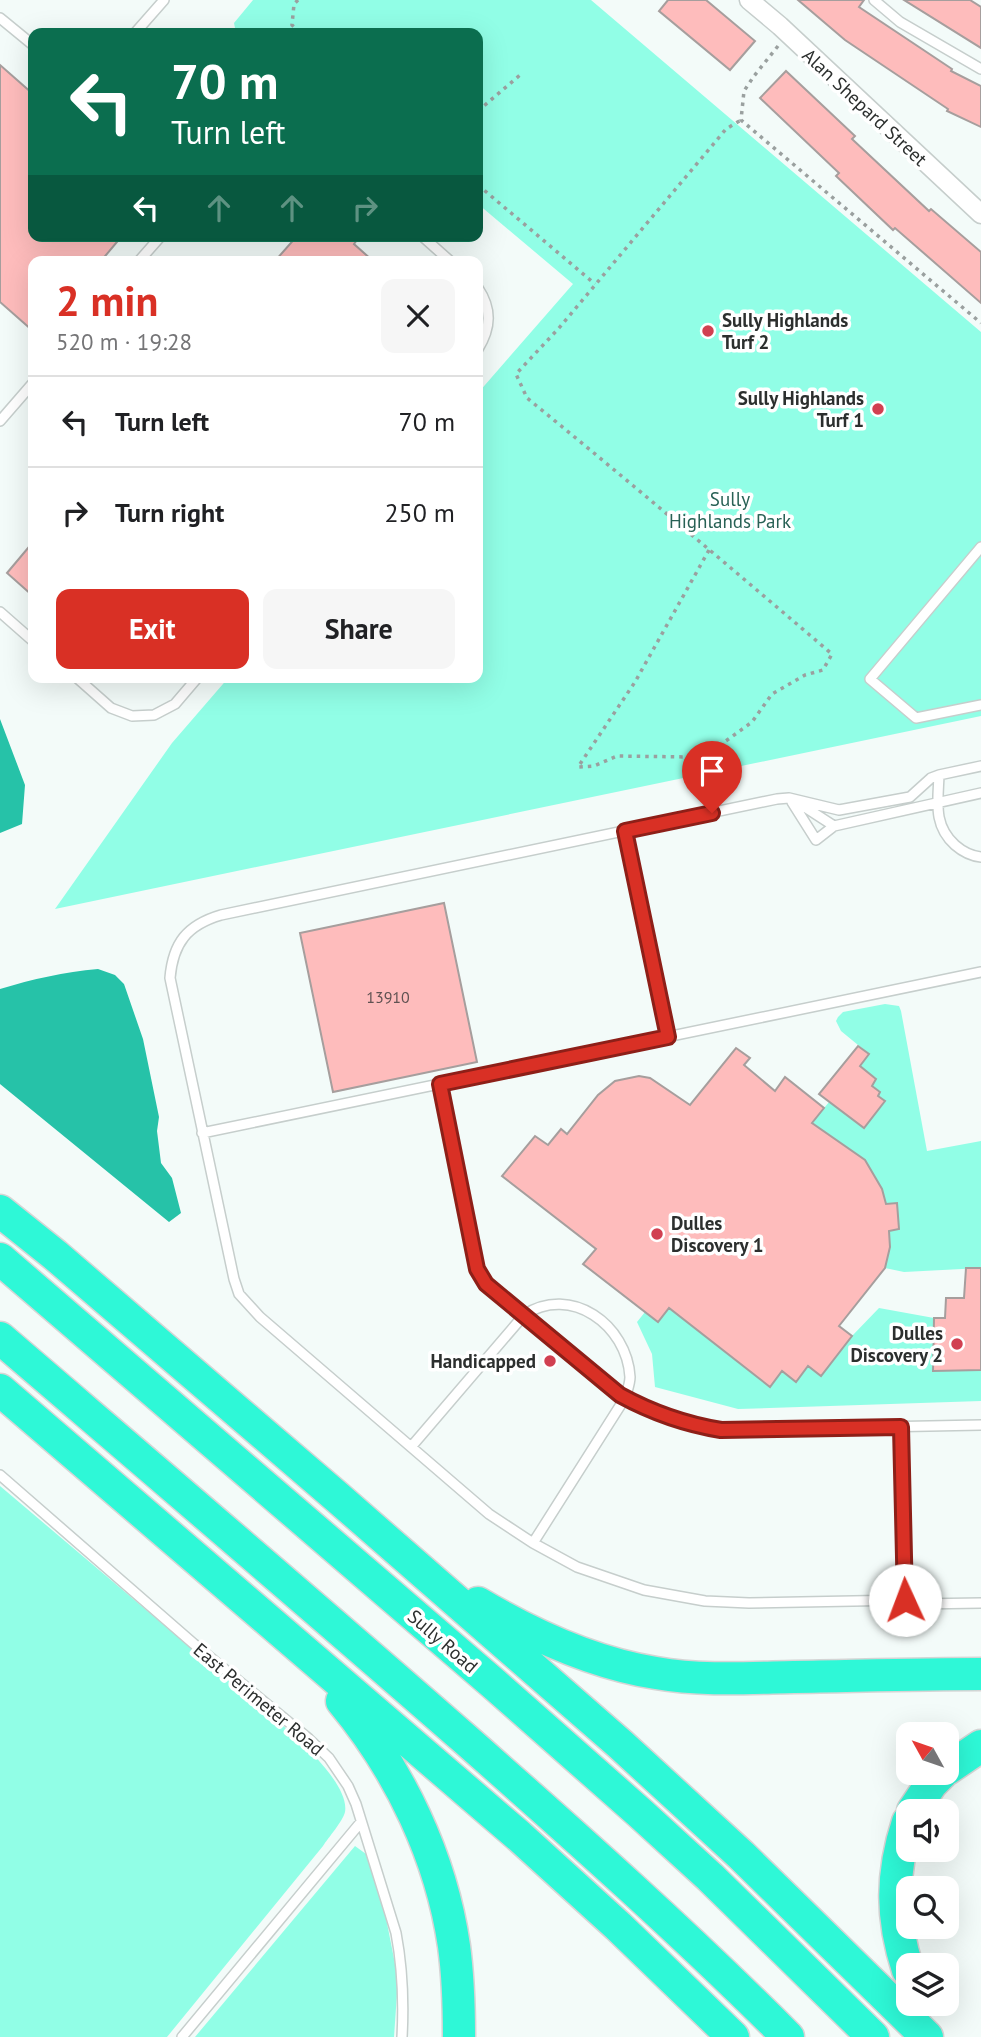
<!DOCTYPE html>
<meta charset="utf-8">
<style>
:root{--surface:#fff;--page:#f6f6f6;--text:#202124;--muted:#757577;--line:#e0e0e0;--accent:#d93025}
body{margin:0;font-family:"PT Sans",sans-serif;background:var(--page);color:var(--text);height:100vh;display:flex;flex-direction:column;font-size:26px;white-space:nowrap}
*{box-sizing:border-box;margin:0}
p{font-size:23px;color:var(--muted)}
.icon{flex:none;width:38px;height:38px;fill:none;stroke:currentColor;stroke-width:2;stroke-linecap:round;stroke-linejoin:round}
.map{position:relative;flex:1;overflow:hidden}
.sheet{position:absolute;left:28px;top:256px;width:455px;height:427px;display:flex;flex-direction:column;background:var(--surface);border-radius:14px;box-shadow:0 7px 28px #0002}
.sheet>*{flex:none}
.banner{position:absolute;left:28px;top:28px;width:455px;height:214px;border-radius:14px;box-shadow:0 7px 28px #0002;background:#0b6e4f;color:#fff;overflow:hidden}
.needle{width:46px;rotate:310deg}
.fabs{position:absolute;left:896px;top:1722px;display:grid;gap:14px}
.fabs a{display:grid;place-items:center;width:63px;height:63px;border-radius:14px;background:var(--surface);box-shadow:0 7px 28px #0002;font-size:35px}
.pin{position:absolute;display:grid;place-items:center;width:60px;height:60px;color:#fff;margin:-72px -30px;border-radius:50% 50% 50% 0;rotate:-45deg;box-shadow:0 0 7px #0007}
.pin .icon{rotate:45deg}
.me{position:absolute;width:77px;margin:-38px;rotate:358deg;stroke-linejoin:round;filter:drop-shadow(0 0 5px #0008)}
.turn{display:flex;align-items:center;gap:24px;height:147px;padding:0 28px;font-size:32px}
.turn .icon{width:91px;height:91px;stroke-width:2.5}
.turn b{display:block;font-size:49px;line-height:60px}
.lanes{display:flex;align-items:center;height:66px;padding:0 28px;background:#0003;justify-content:center;gap:35px;direction:ltr}
.lanes .off{opacity:.35}
.round{display:grid;place-items:center;flex:none;width:74px;height:74px;border-radius:14px;background:var(--page)}
.head{display:flex;align-items:center;justify-content:space-between;height:119px;padding:0 28px}
h1{font-size:42px;font-weight:600;line-height:52px;color:var(--accent)}
.button{display:flex;gap:14px;margin-top:auto;padding:14px 28px}
.button a{flex:1;height:80px;border-radius:14px;background:var(--accent);color:#fff;font-size:28px;font-weight:600;line-height:80px;text-align:center}
.button a+a{background:var(--page);color:var(--text)}
ul{padding:0;list-style:none}
li{display:flex;align-items:center;gap:21px;height:91px;padding:0 28px;border-top:2px solid var(--line)}
li div{flex:1}
li b{display:block;font-size:26px}
li em{font-style:normal}
.map>svg:first-child{display:block}
.green{fill:#91fee6}
.water{fill:#26c2a8}
.building{fill:#febcbc;stroke:#a69e9d;stroke-width:2}
.lines{fill:none;stroke-linecap:round;stroke-linejoin:round}
.lane-casing{stroke:#c6cecc;stroke-width:12}
.street-casing{stroke:#c6cecc;stroke-width:21}
.highway-casing{stroke:#d5d5d5;stroke-width:35}
.path{stroke:#9aa09f;stroke-width:3.5;stroke-dasharray:3.5 5;stroke-linecap:butt}
.lane{stroke:#fff;stroke-width:9}
.street{stroke:#fff;stroke-width:18}
.highway{stroke:#2ef8d7;stroke-width:32}
.route-casing{stroke:#8d1f18;stroke-width:18}
.route{stroke:#d93025;stroke-width:12}
.poi-dot{fill:#d14051;stroke:#fff;stroke-width:2.5}
.labels{text-anchor:middle;dominant-baseline:central;stroke-width:7;stroke-linejoin:round;paint-order:stroke}
.number-label{font-size:16px;fill:#605252}
.street-label{font-size:19px;fill:#2c2f2e;stroke:#fff}
.poi-label{font-size:19px;font-weight:bold;fill:#2c2f2e;stroke:#fff;text-anchor:end}
.park-label{font-size:19px;fill:#286155;stroke:#fff}
</style>
<div class="map">
<svg width="981" height="2037" viewBox="0 0 981 2037">
<rect width="100%" height="100%" fill="#f3fbf9"/>
<path class="green" d="M253,0h338l390,332v384l-926,193 117,-166 57,-66h249v-284l95,-109 -95,-80v-171h-242l-2,-10z
M885,1004l14,2 2,5 26,140 54,-10v127l-77,4 -19,-4 4,-37 10,-2 -2,-25h-11c-12,-46 -38,-55 -74,-81l17,-21 35,26 21,-26 -7,-6 2,-5 -8,-5 4,-8 -16,-12 9,-12 -28,-23 -5,-10 2,-4 5,-5z
M669,1308l101,79 12,-16 14,10 12,-15 44,-30 27,-28 55,10 -1,53 48,-1v31l-243,8 -83,-22 -3,-33 -15,-32 8,-10z
M0,1486l301,255c14,16 48,48 44,71 -2,9 -17,26 -22,34l-156,191h-167z
M355,1846l11,8 19,59 13,66 -4,58h-199z"/>
<path class="water" d="M0,719l25,66 -3,39 -22,9z
M98,969l17,6 9,9 19,55 16,78 -2,14 4,32 11,15 9,35 -12,9 -169,-138v-95c33,-10 64,-17 98,-20z"/>
<path class="building" d="M668,0h38l49,41 -25,29 -71,-59z
M798,0h66l-5,7 93,62 -1,2 30,15v41l-34,-16 1,-2 -103,-69z
M904,0h66l11,7v41z
M0,65l33,29v142h89l-21,25h-68v70l-33,-29z
M786,71l69,65 -3,3 77,72 2,-2 50,43v51l-86,-75 -2,2 -57,-54 3,-3 -79,-75z
M297,236h63l-6,8 19,17h-98z
M33,542v54l-26,-23z
M444,903l33,159 -144,30 -33,-159z
M858,1046l11,8 -9,12 16,13 -4,7 8,6 -2,4 7,5 -21,27 -45,-34z
M736,1048l14,10 -6,7 31,26 10,-14 39,31 -12,15 53,37 17,29 4,15 11,-1 2,26 -10,2 1,16 -5,21 -46,58 13,10 -31,40 -13,-10 -12,16 -14,-11 -12,16 -101,-79 -11,14 -75,-58 13,-15 -94,-73 33,-40 13,9 13,-16 6,5 31,-39 17,-14 24,-5 11,2 40,27z
M966,1268h15v102l-48,1 1,-53h11l1,-20h18z"/>
<g class="lines">
<g class="lane-casing">
<path id="lane" d="M874,0l26,22 81,47
M0,18l33,27
M135,33l29,-33
M422,236l28,25
M139,261l22,-25
M478,288c14,21 13,40 0,61
M0,421l33,-38
M981,547l-111,132 46,39 65,-13
M0,612l33,29
M76,677l35,31 21,8 22,-1 21,-11 23,-27
M981,766l-42,9 -8,3 -21,19 -71,13 -50,-12 -12,1 -556,116c-34,10 -48,28 -51,63l64,301 5,15 21,23 229,197 44,29 44,24 67,23 61,11 44,2 156,-3 13,4 63,-1
M939,775c-1,27 -6,50 16,70 8,7 16,11 26,12
M792,802l24,38 18,-14
M797,802l37,24 147,-33
M625,831l43,206
M440,1084l37,185 3,8 140,118c32,18 64,29 101,35l260,-5
M202,1133l779,-161
M901,1427l4,173
M411,1447l113,-132c47,-31 103,10 106,62 0,7 -3,14 -5,21l-92,145
M0,1475l194,169 115,95 20,19 19,28 8,18 40,129c7,37 8,67 6,104
M182,2037l179,-215"/>
</g>
<g class="street-casing">
<path id="street" d="M749,0l31,26 201,188"/>
</g>
<g class="highway-casing">
<path id="highway" d="M0,1211l55,44 282,242 283,247 121,111 186,182
M0,1259l494,425 146,129 70,64 163,160
M0,1338c155,133 311,266 465,401 110,97 219,194 323,298
M0,1390l519,446 99,90 115,111
M478,1603c54,32 115,60 178,70 45,8 92,5 138,4 62,-1 125,-3 187,-3
M342,1701c58,70 99,156 112,245 4,30 5,61 5,91
M947,1769l34,-23
M913,1811l18,-27 11,-11
M908,1822c-17,52 -17,96 0,148"/>
</g>
<path class="path" d="M298,0l-4,4 -2,21 9,8
M778,46l-24,30 -10,15 -3,29 240,203
M478,111l42,-36
M478,185l117,99
M709,550l-74,132 -57,85 16,-1 23,-10 73,1 22,-6 40,-29 20,-28 33,-19 18,-5 9,-16c-101,-86 -202,-172 -305,-256l-11,-24 43,-46 167,-199 15,-9"/>
<use href="#lane" class="lane"/>
<use href="#street" class="street"/>
<use href="#highway" class="highway"/>
</g>
<g class="lines">
<g class="route-casing">
<path id="route" d="M712,813l-87,18 43,206 -228,47 37,185 9,15 134,111c33,18 64,29 101,35l180,-3 4,173"/>
</g>
<use href="#route" class="route"/>
</g>
<g class="poi-dot">
<circle cx="708" cy="331" r="7"/>
<circle cx="878" cy="409" r="7"/>
<circle cx="657" cy="1234" r="7"/>
<circle cx="957" cy="1344" r="7"/>
<circle cx="550" cy="1361" r="7"/>
</g>
<g class="labels">
<g class="number-label">
<text x="388" y="997">13910</text>
</g>
<g class="street-label">
<text transform="translate(865 107) rotate(43)">Alan Shepard Street</text>
<text transform="translate(443 1641) rotate(41)">Sully Road</text>
<text transform="translate(259 1699) rotate(40)">East Perimeter Road</text>
</g>
<g class="poi-label">
<text x="722" y="320" text-anchor="start">Sully Highlands<tspan x="722" dy="22">Turf 2</tspan></text>
<text x="864" y="398">Sully Highlands<tspan x="864" dy="22">Turf 1</tspan></text>
<text x="671" y="1223" text-anchor="start">Dulles<tspan x="671" dy="22">Discovery 1</tspan></text>
<text x="943" y="1333">Dulles<tspan x="943" dy="22">Discovery 2</tspan></text>
<text x="536" y="1361">Handicapped</text>
</g>
<g class="park-label">
<text x="730" y="499">Sully<tspan x="730" dy="22">Highlands Park</tspan></text>
</g>
</g>
</svg>
<div class="fabs">
<a><svg class="needle" viewBox="-14 -14 28 28"><path d="M0-13l5 13h-10z" fill="#e53935"/><path d="M0 13l5-13h-10z" fill="#757577"/></svg></a>
<a><svg class="icon" aria-label="sound" viewBox="0 0 24 24"><path d="M4 9h4l5-4v14l-5-4H4zM17 9q2 3 0 6"/></svg></a>
<a><svg class="icon" aria-label="search" viewBox="0 0 24 24"><circle cx="10" cy="10" r="6"/><path d="M15 15l6 6"/></svg></a>
<a><svg class="icon" aria-label="layers" viewBox="0 0 24 24"><path d="M12 4l9 5-9 5-9-5zM3 14l9 5 9-5"/></svg></a>
</div>
<div class="pin" style="left:712px;top:813px;background:#d93025"><svg class="icon" aria-label="arrive" viewBox="0 0 24 24"><path d="M6 21V4h12l-3 4 3 4H6"/></svg></div>
<svg class="me" style="left:905px;top:1600px" viewBox="-20 -20 40 40"><circle r="19" fill="#fff"/><path d="M0-13L10 11 0 6-10 11z" fill="#d93025"/></svg>
<div class="banner">
<div class="turn"><svg class="icon" aria-label="left" viewBox="0 0 24 24"><path d="M17 20v-9H6M10 6l-5 5 5 5"/></svg><div><b>70 m</b>Turn left</div></div>
<div class="lanes"><svg class="icon" aria-label="left" viewBox="0 0 24 24"><path d="M17 20v-9H6M10 6l-5 5 5 5"/></svg><svg class="icon off" aria-label="ahead" viewBox="0 0 24 24"><path d="M12 20V5M6 11l6-6 6 6"/></svg><svg class="icon off" aria-label="ahead" viewBox="0 0 24 24"><path d="M12 20V5M6 11l6-6 6 6"/></svg><svg class="icon off" aria-label="right" viewBox="0 0 24 24"><path d="M7 20v-9h11M14 6l5 5-5 5"/></svg></div>
</div>
<section class="sheet">
<div class="head"><div><h1>2 min</h1><p>520 m · 19:28</p></div><a class="round"><svg class="icon" aria-label="close" viewBox="0 0 24 24"><path d="M6 6l12 12M18 6L6 18"/></svg></a></div>
<ul>
<li><svg class="icon" aria-label="left" viewBox="0 0 24 24"><path d="M17 20v-9H6M10 6l-5 5 5 5"/></svg><div><b>Turn left</b></div><em>70 m</em></li>
<li><svg class="icon" aria-label="right" viewBox="0 0 24 24"><path d="M7 20v-9h11M14 6l5 5-5 5"/></svg><div><b>Turn right</b></div><em>250 m</em></li>
</ul>
<div class="button"><a>Exit</a><a>Share</a></div>
</section>
</div>
